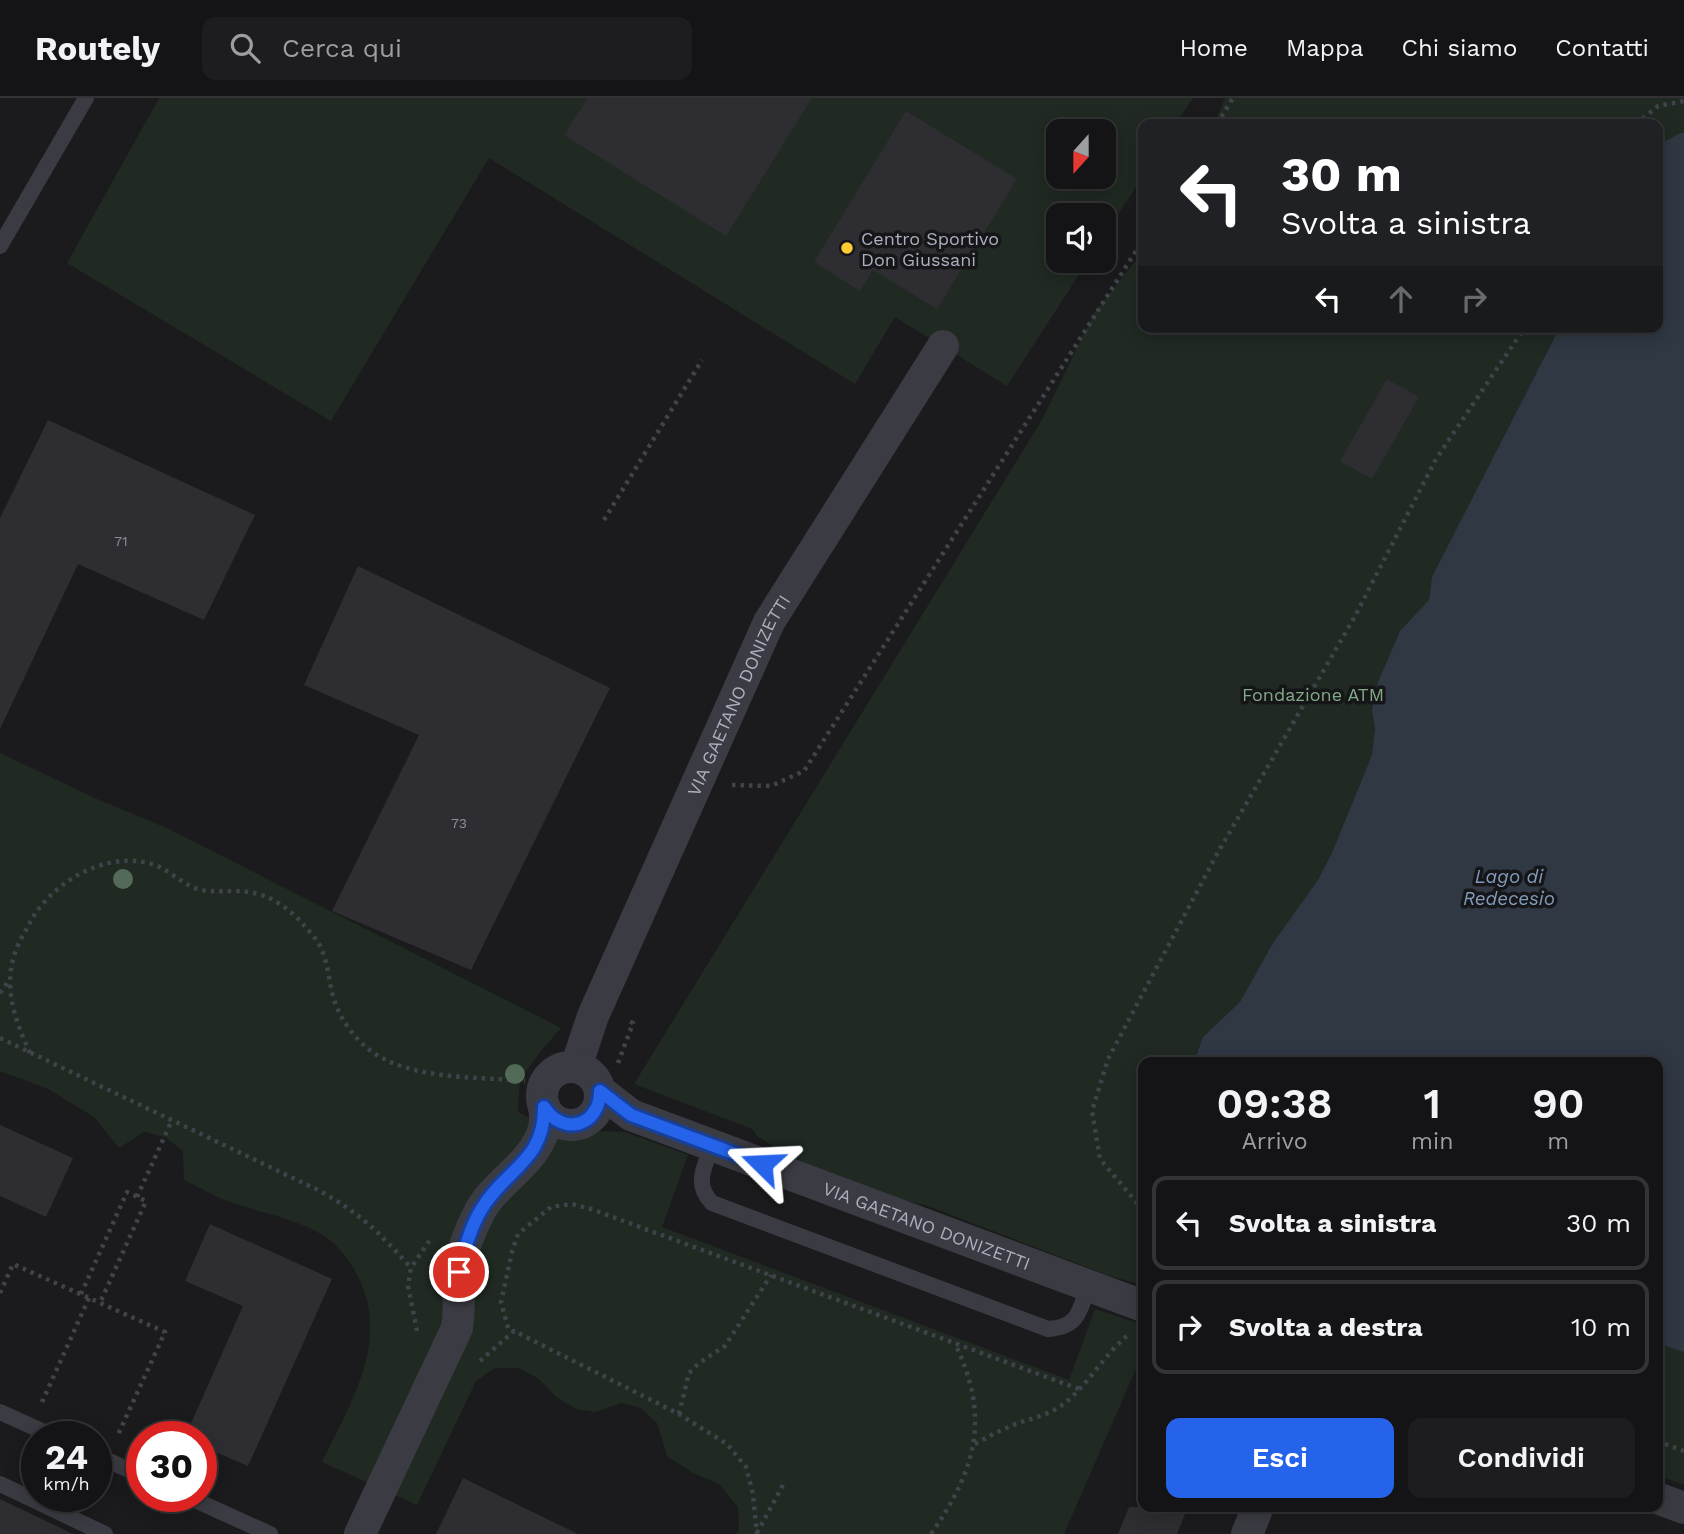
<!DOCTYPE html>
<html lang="it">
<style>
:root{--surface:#141416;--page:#1d1d1f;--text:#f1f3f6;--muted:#9d9ea1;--line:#333335;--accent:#2563eb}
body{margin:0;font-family:"Work Sans",sans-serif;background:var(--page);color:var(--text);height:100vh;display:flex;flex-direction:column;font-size:26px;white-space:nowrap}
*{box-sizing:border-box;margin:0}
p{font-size:23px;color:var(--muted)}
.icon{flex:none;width:38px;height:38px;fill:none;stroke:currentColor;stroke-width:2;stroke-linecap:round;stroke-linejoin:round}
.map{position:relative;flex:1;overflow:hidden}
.sheet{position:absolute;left:1138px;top:959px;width:525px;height:455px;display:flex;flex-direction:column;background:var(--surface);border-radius:14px;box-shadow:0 4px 18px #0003,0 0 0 2px var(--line)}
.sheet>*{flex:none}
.guide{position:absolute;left:1138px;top:21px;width:525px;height:214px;border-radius:14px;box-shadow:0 4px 18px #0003,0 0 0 2px var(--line);background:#202124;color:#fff;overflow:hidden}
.needle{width:46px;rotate:201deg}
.fabs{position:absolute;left:1046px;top:21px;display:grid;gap:14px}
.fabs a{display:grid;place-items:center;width:70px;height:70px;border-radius:14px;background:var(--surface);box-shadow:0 4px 18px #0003,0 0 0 2px var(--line);font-size:35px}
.speed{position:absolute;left:21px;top:1323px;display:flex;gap:14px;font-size:35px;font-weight:700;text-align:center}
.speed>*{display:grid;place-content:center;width:91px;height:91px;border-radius:50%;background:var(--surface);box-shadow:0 4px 18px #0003,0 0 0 2px var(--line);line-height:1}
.speed small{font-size:18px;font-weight:400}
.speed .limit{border:10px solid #d22;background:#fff;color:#111}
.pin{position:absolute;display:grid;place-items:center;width:60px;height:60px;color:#fff;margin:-30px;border:4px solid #fff;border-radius:50%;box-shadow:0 2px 7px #0007}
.me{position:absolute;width:77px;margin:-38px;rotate:291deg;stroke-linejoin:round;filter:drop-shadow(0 0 5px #0008)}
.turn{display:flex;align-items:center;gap:24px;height:147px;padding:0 28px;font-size:32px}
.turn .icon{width:91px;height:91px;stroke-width:2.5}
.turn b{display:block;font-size:49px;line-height:60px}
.lanes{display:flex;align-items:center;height:66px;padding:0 28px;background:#0003;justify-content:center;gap:35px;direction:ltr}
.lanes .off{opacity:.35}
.eta{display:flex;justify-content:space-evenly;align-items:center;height:119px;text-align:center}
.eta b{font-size:42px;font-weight:600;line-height:49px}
.primary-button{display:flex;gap:14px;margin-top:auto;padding:14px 28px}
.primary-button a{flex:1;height:80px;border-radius:14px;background:var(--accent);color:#fff;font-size:28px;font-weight:600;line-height:80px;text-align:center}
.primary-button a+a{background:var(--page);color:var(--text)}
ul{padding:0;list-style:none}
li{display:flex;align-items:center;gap:21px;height:94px;margin:0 14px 10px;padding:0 14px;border:4px solid var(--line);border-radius:14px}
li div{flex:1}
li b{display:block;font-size:26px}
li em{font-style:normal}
header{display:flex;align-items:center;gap:42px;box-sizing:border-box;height:98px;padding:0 35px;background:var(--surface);border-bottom:2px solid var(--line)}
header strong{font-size:33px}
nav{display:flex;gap:38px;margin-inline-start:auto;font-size:24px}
.search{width:490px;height:63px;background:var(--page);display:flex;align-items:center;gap:18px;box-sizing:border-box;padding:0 24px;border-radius:14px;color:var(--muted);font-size:26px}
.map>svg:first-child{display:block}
.green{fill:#202922;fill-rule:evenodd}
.water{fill:#2f3843}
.building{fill:#2e2e32}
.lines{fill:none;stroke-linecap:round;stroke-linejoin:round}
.path{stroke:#41434a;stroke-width:4.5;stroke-dasharray:3.5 5;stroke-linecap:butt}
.service{stroke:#3b3c43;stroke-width:16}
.minor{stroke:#3b3c43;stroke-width:32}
.tree{fill:#546a58}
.route-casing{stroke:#184099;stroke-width:18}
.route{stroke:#2563eb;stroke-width:12}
.poi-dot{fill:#ffcc31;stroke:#161619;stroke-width:2.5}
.labels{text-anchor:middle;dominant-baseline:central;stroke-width:7;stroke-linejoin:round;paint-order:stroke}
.number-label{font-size:14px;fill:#8c8f9a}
.poi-label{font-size:18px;fill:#acb0be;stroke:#161619;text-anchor:start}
.park-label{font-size:18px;fill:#82aa88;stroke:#161619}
.street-label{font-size:18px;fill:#acb0be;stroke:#161619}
.water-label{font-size:19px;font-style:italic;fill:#819bbb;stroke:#161619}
</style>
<header>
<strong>Routely</strong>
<div class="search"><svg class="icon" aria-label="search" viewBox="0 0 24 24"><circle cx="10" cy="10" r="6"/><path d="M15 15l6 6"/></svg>Cerca qui</div>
<nav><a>Home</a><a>Mappa</a><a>Chi siamo</a><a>Contatti</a></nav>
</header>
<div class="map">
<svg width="1684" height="1436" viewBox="0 0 1684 1436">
<rect width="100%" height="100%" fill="#1b1b1d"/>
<path class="green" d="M159,0h1034l-17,26h-33v52l-39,60v-21h-45v46h29l-81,125 -112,-69 -40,67 -366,-226 -158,263 -264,-158zM1059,33h45v46h-45z
M1225,0h459v1387l-27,-10v-413h-514v223l-36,-10 -179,-69 -95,-22 -76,-48 -5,-7 -118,-45 409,-666 51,-105 49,-62v76h514v-203h-443z
M0,655l95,45 74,31 392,199 -21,24 -20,28 -2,32 27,15 25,9 27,-5 28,1 63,23 -26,72 407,153 26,-71 48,16v28l-79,181h-328l3,-4 -1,-23 -19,-23 -26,-11 -26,-17 -10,-33 -16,-15 -20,-5 -26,9 -19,-3 -20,-12 -17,-18 -20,-11h-24l-19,13 -59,124 -95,-43c29,-60 71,-125 33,-191 -8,-15 -21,-30 -36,-38 -28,-16 -62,-21 -91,-32 -15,-5 -29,-14 -44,-21l-1,-29 -18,-14 -21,-5 -25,16 -25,-31 -46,-28 -48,-18z"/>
<path class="water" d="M1680,35h4v1219l-27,-9v-281h-463l9,-25 37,-35 33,-59 45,-63 14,-27 40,-98 3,-27 -3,-18 6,-28 22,-51 29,-31 3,-23 128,-250h97v-181z"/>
<path class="building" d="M588,0h224l-86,138 -162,-101z
M906,13l111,68 -80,130 -64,-39 -13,21 -46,-29z
M1387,281l32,18 -47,82 -32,-18z
M48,322l207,95 -51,105 -126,-56 -78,165v-211z
M358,468l252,122 -139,282 -139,-59 87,-176 -115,-50z
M0,1027l73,33 -27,59 -46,-21z
M210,1126l122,55 -84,187 -47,-20v-9h-16l58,-131 -58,-25z
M463,1380l115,56h-142z
M0,1401l73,35h-73z
M1129,1409h59l-11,27h-59z"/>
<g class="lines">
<path class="path" d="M1217,26l16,-26
M1636,26l22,-18 26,-5
M604,422l98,-160
M732,687l39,1 33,-15 339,-531
M0,895l8,-11
M0,940l318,152c42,23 61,42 93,78
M30,955c-18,-39 -30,-76 -8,-116 5,-8 8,-16 13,-23 25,-37 76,-64 120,-49 16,6 29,21 46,25 18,3 36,-1 53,3 17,3 37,17 49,31 5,6 12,13 16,20 11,20 9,42 17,61 6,16 18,32 31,43 41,33 107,28 158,33
M618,965l15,-40 -7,-3
M137,1099l35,-77
M1143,1112l-43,-51 -8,-48 16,-52 109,-205 137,-236 82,-159 89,-132
M0,1195l13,-29 152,68 -48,105
M81,1196l46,-102 19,9 -46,102
M508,1230l-7,-26 11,-50 6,-18 33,-27 21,-3 19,5 488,180
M417,1233l-9,-45 3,-18 20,-30
M480,1263l34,-30 165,83 48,30 19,23 7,27 4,40
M42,1304l47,-104
M679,1316l10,-41 10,-10 26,-17 46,-71
M1657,1343l27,10
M975,1346c10,-5 19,-11 29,-15 20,-10 44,-12 61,-26 24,-20 39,-48 64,-69
M757,1435l27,-50
M931,1436c45,-64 60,-117 24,-190"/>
<path class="service" d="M0,148l86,-148
M712,1047c-7,22 -19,38 0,58l336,126c30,-2 31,-16 40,-43
M0,1314l55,25
M96,1357l46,21
M0,1386l105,50
M186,1398l84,38"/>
<g class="minor">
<path id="s1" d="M576,969l17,-51 176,-394 174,-276"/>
<circle cx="571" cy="998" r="29"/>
<path id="s2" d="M600,993l31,24 512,191"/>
<path d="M1657,1400l27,10"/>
<path d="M360,1436l97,-206c3,-19 1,-36 2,-54 1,-19 11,-44 20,-61 16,-32 56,-49 65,-85 2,-7 1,-15 0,-22"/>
<path d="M1247,1436l11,-27"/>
</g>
</g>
<g class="tree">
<circle cx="123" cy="781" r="10"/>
<circle cx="515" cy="976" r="10"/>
</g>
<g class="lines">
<g class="route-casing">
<path id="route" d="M459,1174c5,-21 11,-44 22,-62 24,-41 64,-49 63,-103 19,30 56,19 56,-16l31,24 131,49"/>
</g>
<use href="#route" class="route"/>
</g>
<circle class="poi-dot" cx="847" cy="150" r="7"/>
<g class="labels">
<g class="number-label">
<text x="121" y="443">71</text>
<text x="459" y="725">73</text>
</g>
<g class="poi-label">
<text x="861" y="140">Centro Sportivo<tspan x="861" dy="21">Don Giussani</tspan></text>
</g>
<g class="park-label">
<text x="1313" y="596">Fondazione ATM</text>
</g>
<g class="street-label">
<text stroke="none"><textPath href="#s1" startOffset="406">VIA GAETANO DONIZETTI</textPath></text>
<text stroke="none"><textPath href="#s2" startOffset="355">VIA GAETANO DONIZETTI</textPath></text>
</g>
<g class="water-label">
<text x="1509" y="778">Lago di<tspan x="1509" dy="22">Redecesio</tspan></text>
</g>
</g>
</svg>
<div class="fabs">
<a><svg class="needle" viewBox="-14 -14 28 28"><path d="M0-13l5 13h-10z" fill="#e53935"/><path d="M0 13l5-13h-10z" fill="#9d9ea1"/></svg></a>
<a><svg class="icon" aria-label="sound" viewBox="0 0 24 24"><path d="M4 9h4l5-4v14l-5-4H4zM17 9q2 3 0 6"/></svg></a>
</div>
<div class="speed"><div>24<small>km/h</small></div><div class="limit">30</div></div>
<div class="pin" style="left:459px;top:1174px;background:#d93025"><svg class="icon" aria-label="arrive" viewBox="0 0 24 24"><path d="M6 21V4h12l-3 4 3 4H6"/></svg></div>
<svg class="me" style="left:762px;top:1066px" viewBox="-20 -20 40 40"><path d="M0-17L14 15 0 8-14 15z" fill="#2563eb" stroke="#fff" stroke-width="4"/></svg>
<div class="guide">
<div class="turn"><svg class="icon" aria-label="left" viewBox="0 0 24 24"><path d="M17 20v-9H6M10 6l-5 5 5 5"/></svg><div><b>30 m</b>Svolta a sinistra</div></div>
<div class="lanes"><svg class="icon" aria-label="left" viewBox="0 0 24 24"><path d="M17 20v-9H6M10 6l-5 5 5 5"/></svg><svg class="icon off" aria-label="ahead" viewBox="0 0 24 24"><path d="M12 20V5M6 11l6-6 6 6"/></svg><svg class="icon off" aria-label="right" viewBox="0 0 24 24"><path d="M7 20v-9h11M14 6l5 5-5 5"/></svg></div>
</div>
<section class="sheet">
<div class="eta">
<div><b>09:38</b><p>Arrivo</p></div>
<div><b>1</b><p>min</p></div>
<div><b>90</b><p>m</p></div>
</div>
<ul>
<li><svg class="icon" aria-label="left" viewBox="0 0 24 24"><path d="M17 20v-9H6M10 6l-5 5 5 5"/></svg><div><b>Svolta a sinistra</b></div><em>30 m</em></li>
<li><svg class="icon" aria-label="right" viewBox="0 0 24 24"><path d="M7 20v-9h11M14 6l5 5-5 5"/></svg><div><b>Svolta a destra</b></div><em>10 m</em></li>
</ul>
<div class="primary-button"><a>Esci</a><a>Condividi</a></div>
</section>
</div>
